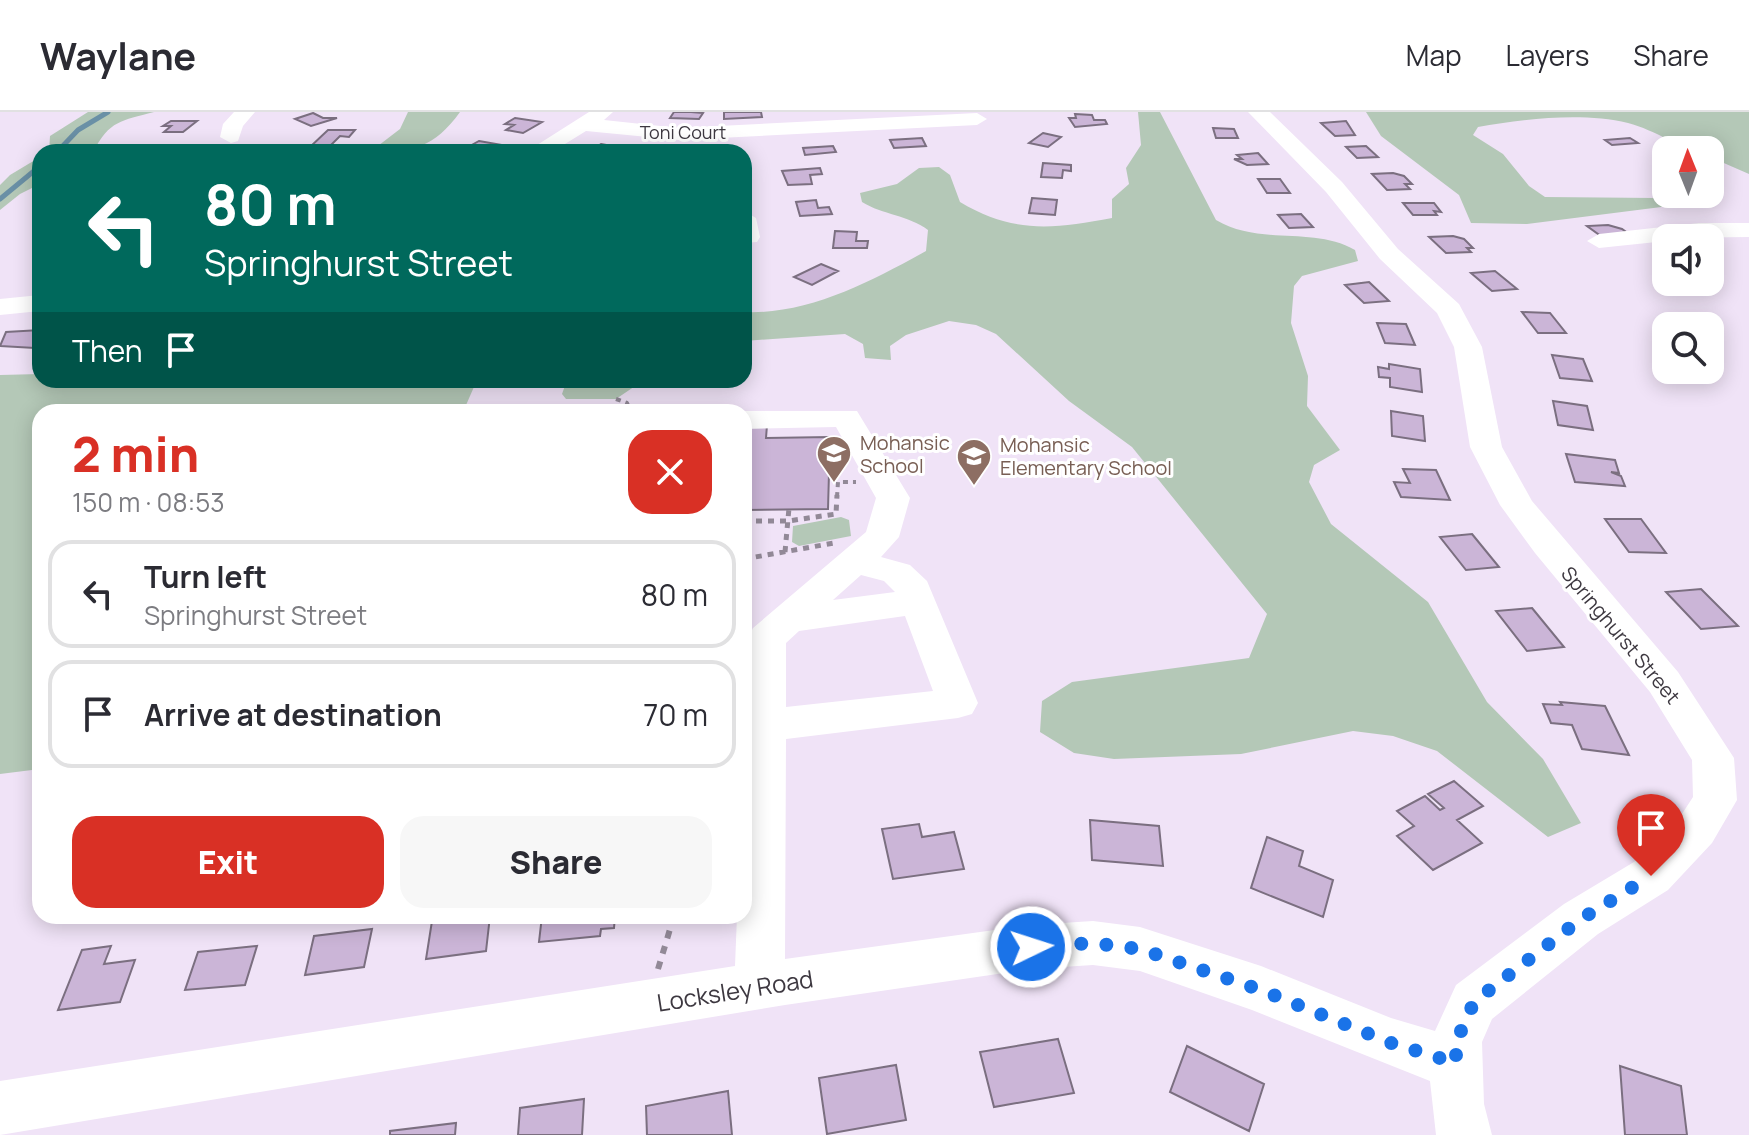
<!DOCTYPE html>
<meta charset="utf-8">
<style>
:root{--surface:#fff;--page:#f7f7f7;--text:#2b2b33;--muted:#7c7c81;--line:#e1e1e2;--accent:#d93025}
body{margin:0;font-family:Manrope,sans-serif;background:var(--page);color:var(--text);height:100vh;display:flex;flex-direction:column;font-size:30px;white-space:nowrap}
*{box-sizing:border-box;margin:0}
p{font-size:26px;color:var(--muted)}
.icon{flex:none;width:44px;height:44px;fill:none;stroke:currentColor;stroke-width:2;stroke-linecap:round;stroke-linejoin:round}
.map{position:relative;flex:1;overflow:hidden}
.sheet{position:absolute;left:32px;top:292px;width:720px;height:520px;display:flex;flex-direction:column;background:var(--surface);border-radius:24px;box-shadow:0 4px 20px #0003}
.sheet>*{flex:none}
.guide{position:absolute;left:32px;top:32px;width:720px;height:244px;border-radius:24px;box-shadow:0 4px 20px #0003;background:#00695c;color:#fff;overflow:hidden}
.needle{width:52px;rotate:359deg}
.buttons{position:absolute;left:1652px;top:24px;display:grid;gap:16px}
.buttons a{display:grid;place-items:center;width:72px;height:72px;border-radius:16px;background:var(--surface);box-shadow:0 4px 20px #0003;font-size:40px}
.pin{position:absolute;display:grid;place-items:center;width:68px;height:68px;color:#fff;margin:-82px -34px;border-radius:50% 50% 50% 0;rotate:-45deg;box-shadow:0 0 8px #0007}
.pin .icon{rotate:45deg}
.me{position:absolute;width:88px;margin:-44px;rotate:86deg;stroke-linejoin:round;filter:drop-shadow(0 0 6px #0008)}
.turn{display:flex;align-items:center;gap:28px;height:168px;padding:0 40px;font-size:36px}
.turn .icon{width:104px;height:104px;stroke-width:2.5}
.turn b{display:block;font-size:56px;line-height:68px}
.then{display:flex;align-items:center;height:76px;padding:0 40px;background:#0003;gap:16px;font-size:30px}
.round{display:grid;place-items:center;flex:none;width:84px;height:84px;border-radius:24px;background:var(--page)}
.head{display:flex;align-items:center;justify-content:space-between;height:136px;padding:0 40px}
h1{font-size:48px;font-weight:800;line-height:60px;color:var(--accent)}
.primary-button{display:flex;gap:16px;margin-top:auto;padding:16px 40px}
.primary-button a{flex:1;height:92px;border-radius:24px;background:var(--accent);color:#fff;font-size:32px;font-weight:800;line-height:92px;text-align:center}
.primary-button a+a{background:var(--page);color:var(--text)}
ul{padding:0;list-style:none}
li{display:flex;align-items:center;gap:24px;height:108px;margin:0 16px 12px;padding:0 24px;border:4px solid var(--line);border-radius:24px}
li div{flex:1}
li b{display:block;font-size:30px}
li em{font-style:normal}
header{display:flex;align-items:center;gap:48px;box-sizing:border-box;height:112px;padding:0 40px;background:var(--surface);border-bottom:2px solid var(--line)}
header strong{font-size:38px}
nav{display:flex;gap:44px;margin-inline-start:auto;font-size:28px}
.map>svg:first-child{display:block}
.green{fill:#b4c8b7}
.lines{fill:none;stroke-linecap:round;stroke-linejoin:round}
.stream{stroke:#6a90a6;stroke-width:5}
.building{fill:#cbb5d7;stroke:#7b6f80;stroke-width:2}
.path-far2{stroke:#928997;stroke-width:4;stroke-dasharray:5 5;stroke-linecap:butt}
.path-far1{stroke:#928997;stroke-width:5;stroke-dasharray:6 6;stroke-linecap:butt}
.path{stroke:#928997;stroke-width:6;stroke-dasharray:8 8;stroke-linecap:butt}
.minor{fill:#fff;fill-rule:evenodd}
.route{stroke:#1a73e8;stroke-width:14;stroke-dasharray:0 25.2}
.labels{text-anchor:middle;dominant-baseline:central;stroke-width:6;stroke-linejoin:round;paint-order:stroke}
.far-street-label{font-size:18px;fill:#3d3840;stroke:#fff}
.education-label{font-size:20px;fill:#785e54;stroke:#fff;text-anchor:start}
.street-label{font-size:20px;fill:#3d3840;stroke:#fff}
.near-street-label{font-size:24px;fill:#3d3840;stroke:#fff}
</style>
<header>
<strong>Waylane</strong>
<nav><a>Map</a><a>Layers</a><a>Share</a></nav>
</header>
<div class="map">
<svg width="1749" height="1023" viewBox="0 0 1749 1023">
<rect width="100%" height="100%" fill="#f0e3f7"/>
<path class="green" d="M88,0h66c-33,9 -44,8 -61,40h-44l1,-16z
M408,0h52c-26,36 -47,40 -90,40l30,-23z
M1138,0h22l56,108c43,26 98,6 139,30l3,11 -56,15 -8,10 -3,37 17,53 -1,30 33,44 -26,15 -5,17 22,42 97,78 59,100 56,57 38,64 -33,14 -111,-86 -44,-15 -40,-5 -112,23 -127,5 -40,-6 -34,-21 2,-31 30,-19 177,-24 18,-44 -135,-167 -63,-46 -73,-67 -20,-9 -27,-4 -43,14 -16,11 1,14 -26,-2 -2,-14 -18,-10 -101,7v-29c64,3 128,-31 182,-61l2,-21c-20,-15 -45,-15 -66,-28l-2,-9 37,-9 22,-16 20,-1 11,8 10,27c54,32 93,27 152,16v-19l17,-15 -3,-16 15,-23z
M1366,0h383v62l-39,-17v-7c-31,0 -54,-20 -82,-27 -46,-11 -105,-4 -150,4l-5,8 30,19 26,32 16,11 111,1 29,6 -158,20 -56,-1 -12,-28 -78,-59z
M40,45v27l-20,10 -20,16v-25l10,-10z
M40,262v6h437l-14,32h-423v357l-40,5v-399z
M567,268h77l-28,19h-50l-4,-5z
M841,405l8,3 2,16 -52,10 -7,-4 1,-16z"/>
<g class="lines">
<path class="stream" d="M57,40l21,-22 30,-18
M0,87l40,-33"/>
</g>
<path class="building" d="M674,0h17l12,1 -4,6 -29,-1z
M724,0h37l1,5 -38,2z
M313,1l10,5h14l-26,8 -16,-7z
M1075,2l17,1 2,5h11l2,4 -32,3 -6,-9h7z
M515,6l27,4 -19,11 -17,-3 8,-5 -9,-1z
M171,9h26l-14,11h-19l7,-6h-8z
M1346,9l9,14 -20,1 -14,-13z
M1213,16l21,1 4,9h-22z
M328,18h27l-6,7 -9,-1 -11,11h-19z
M1043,21l18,4 -13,10 -19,-4z
M922,26l4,8 -32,2 -4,-8z
M1630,26l8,5 -26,2 -7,-5z
M479,29l23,4 -11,7h-23l8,-4 -6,-2z
M601,32l27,5 -38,2z
M833,34l3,6 -31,3 -2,-7z
M1366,34l12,11 -21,1 -11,-11z
M1258,41l10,11 -21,1 -13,-6h8l-5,-4z
M1043,51l28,2v6l-8,-1 -1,8 -21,-1z
M820,56l2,6 -12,1 2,9 -24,1 -6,-14z
M1393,61l11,3 8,8h-7l5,5 -23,1 -15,-16z
M1258,67h22l10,14h-23z
M1032,86l25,2 -2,15 -26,-2z
M816,88l2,8 11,-1 3,7 -32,2 -4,-14z
M1403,91h31l7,9 -7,-1 3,4h-24z
M1301,102l12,13 -24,1 -11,-13z
M1608,113l14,4 11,8 -28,2 -18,-13z
M835,119l22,1 -1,9h12l-1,7h-34z
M1453,124l11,3 9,9h-6l4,4 -25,1 -17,-16z
M821,152l17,7 -26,14 -18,-8z
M1495,159l22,18 -25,2 -21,-18z
M1369,170l20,19 -25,2 -19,-18z
M1522,200l28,1 16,20h-28z
M1377,211l29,1 9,21 -30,-2z
M40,218v11l-5,7 -35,-2 6,-14z
M1552,243l31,4 9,22 -32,-3z
M1389,252l31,5 2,23 -32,-5v-9l-11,-1 -1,-10 11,2z
M1553,289l34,5 6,24 -35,-5z
M1391,299l32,5 2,25 -33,-5z
M746,313h21l-1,13 64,-1 -2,72 -84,1z
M1566,342l49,6 4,13 -8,-1 10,4 4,10 -50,-4z
M1403,357l33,1 14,30 -49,-3 -7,-15 16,1z
M1605,407h36l25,34 -37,-1z
M1472,422l27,33 -33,3 -26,-33z
M1701,477l37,37 -37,3 -35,-37z
M1532,496l32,39 -37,4 -31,-40z
M1560,590l45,4 24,49 -47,-6 -10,-24 -21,-2 -8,-19 19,1z
M1454,669l29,25 -26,14 25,23 -49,27 -36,-34 17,-10 -17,-15 28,-15 15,14 4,-2 -16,-14z
M1090,708l69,6 4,40 -71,-6z
M919,712l3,13 32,-5 10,37 -71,10 -11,-50z
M1267,725l36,14 -4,15 34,14 -10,37 -72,-29z
M472,804h18l-4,35 -60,8 6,-38z
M542,804h73l-1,12 -13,1 -1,7 -61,6z
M372,817l-8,38 -59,8 9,-39z
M111,834l-7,18 31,-4 -15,42 -62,8 24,-60z
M257,834l-12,39 -60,5 13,-38z
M1058,927l16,54 -80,14 -14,-55z
M1187,934l77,38 -15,47 -79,-39z
M896,953l10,55 -79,14 -8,-56z
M1620,954l61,20 6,49h-62z
M728,979l4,44h-85l-1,-29z
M584,987l-2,36h-64l2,-27z
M456,1011l-1,12h-65v-4z"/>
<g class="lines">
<path class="path-far2" d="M616,287l11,4 4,9
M837,385l1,-15h18"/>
<path class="path-far1" d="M744,409h44l48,-7 1,-19
M744,409l3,-12
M785,440l4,-44
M744,447l90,-16"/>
<path class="path" d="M658,857l16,-53"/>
<path class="minor" d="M234,0h21l-12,14 -5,15 -7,2 -11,-6 3,-13z
M589,0h24l-9,8 75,8 298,-15 10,6 -10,6 -298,15 -93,-9 -34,21h-26z
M1248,0h22l72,70 56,67 61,55 23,43 20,100 30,54 146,171 56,86 3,42 -25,43 -44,47 -70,44 -106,85 -10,23 2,62 8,31h-56l-6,-54 -178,-71 -112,-39 -47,-6 -62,4 -246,36 -785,130v-54l735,-115 2,-50h7l4,-278 5,-10 113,-96 10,-34 -40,-71 -92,2v-17h-5l5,-1h113l53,87 -11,39 -18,20 29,8 17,16 51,122 -6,11 -14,4 -172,21 -1,220 246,-34 62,-4 47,6 121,39 130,52 44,13 21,-46 108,-81 70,-42 46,-45 13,-20 -1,-37 -42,-68 -115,-139 -35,-48 -30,-58 -16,-100 -17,-34 -57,-54 -54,-67zM861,463l23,6 11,11 -62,8zM905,504l28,75 -147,16v-64l13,-12z
M744,99l12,7 4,19 -3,5 -13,1z
M1699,111h50v14l-83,1v3l-67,7 -12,-7 12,-7z
M40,183v16l-40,4v-16z"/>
</g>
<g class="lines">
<path class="route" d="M1031,835l62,-4 47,6 121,41 130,53 65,20v-21l18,-40 107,-83 70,-43"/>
</g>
<defs>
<g id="school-pin" transform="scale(1.8)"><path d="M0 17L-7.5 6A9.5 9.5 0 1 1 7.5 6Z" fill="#8d6e63" stroke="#fff"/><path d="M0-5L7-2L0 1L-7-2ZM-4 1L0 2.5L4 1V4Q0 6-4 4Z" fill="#fff"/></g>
</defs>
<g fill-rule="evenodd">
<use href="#school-pin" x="834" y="341"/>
<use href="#school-pin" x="974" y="344"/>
</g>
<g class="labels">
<g class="far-street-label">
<text x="683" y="20">Toni Court</text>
</g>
<g class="education-label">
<text x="860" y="330">Mohansic<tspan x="860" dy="23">School</tspan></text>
<text x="1000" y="332">Mohansic<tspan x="1000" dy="23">Elementary School</tspan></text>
</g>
<g class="street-label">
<text transform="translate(1621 523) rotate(50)">Springhurst Street</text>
</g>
<g class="near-street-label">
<text transform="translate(735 878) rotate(-9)">Locksley Road</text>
</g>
</g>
</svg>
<div class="buttons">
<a><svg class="needle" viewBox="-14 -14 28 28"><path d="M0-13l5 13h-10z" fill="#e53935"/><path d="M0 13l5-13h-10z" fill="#7c7c81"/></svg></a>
<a><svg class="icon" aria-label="sound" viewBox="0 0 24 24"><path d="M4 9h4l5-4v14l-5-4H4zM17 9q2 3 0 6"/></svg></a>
<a><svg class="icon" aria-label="search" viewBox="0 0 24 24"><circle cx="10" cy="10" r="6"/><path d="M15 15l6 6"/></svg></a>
</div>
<div class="pin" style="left:1651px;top:764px;background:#d93025"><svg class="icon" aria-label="arrive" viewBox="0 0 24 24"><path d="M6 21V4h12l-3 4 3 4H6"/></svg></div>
<svg class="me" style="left:1031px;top:835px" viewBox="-20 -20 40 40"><circle r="17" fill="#1a73e8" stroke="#fff" stroke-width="3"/><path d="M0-11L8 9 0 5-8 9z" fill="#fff"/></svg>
<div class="guide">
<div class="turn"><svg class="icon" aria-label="left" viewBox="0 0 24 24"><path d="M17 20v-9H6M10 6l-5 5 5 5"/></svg><div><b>80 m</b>Springhurst Street</div></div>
<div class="then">Then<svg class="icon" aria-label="arrive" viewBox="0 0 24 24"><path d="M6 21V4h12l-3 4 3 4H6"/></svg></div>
</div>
<section class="sheet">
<div class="head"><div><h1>2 min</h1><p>150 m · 08:53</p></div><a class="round" style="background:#d93025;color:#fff"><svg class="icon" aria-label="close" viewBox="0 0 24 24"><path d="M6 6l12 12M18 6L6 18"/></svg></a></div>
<ul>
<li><svg class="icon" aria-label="left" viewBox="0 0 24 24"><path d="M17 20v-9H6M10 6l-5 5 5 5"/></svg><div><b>Turn left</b><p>Springhurst Street</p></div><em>80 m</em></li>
<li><svg class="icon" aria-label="arrive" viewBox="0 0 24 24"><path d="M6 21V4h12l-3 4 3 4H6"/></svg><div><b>Arrive at destination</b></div><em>70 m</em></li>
</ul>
<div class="primary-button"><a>Exit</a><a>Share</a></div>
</section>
</div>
